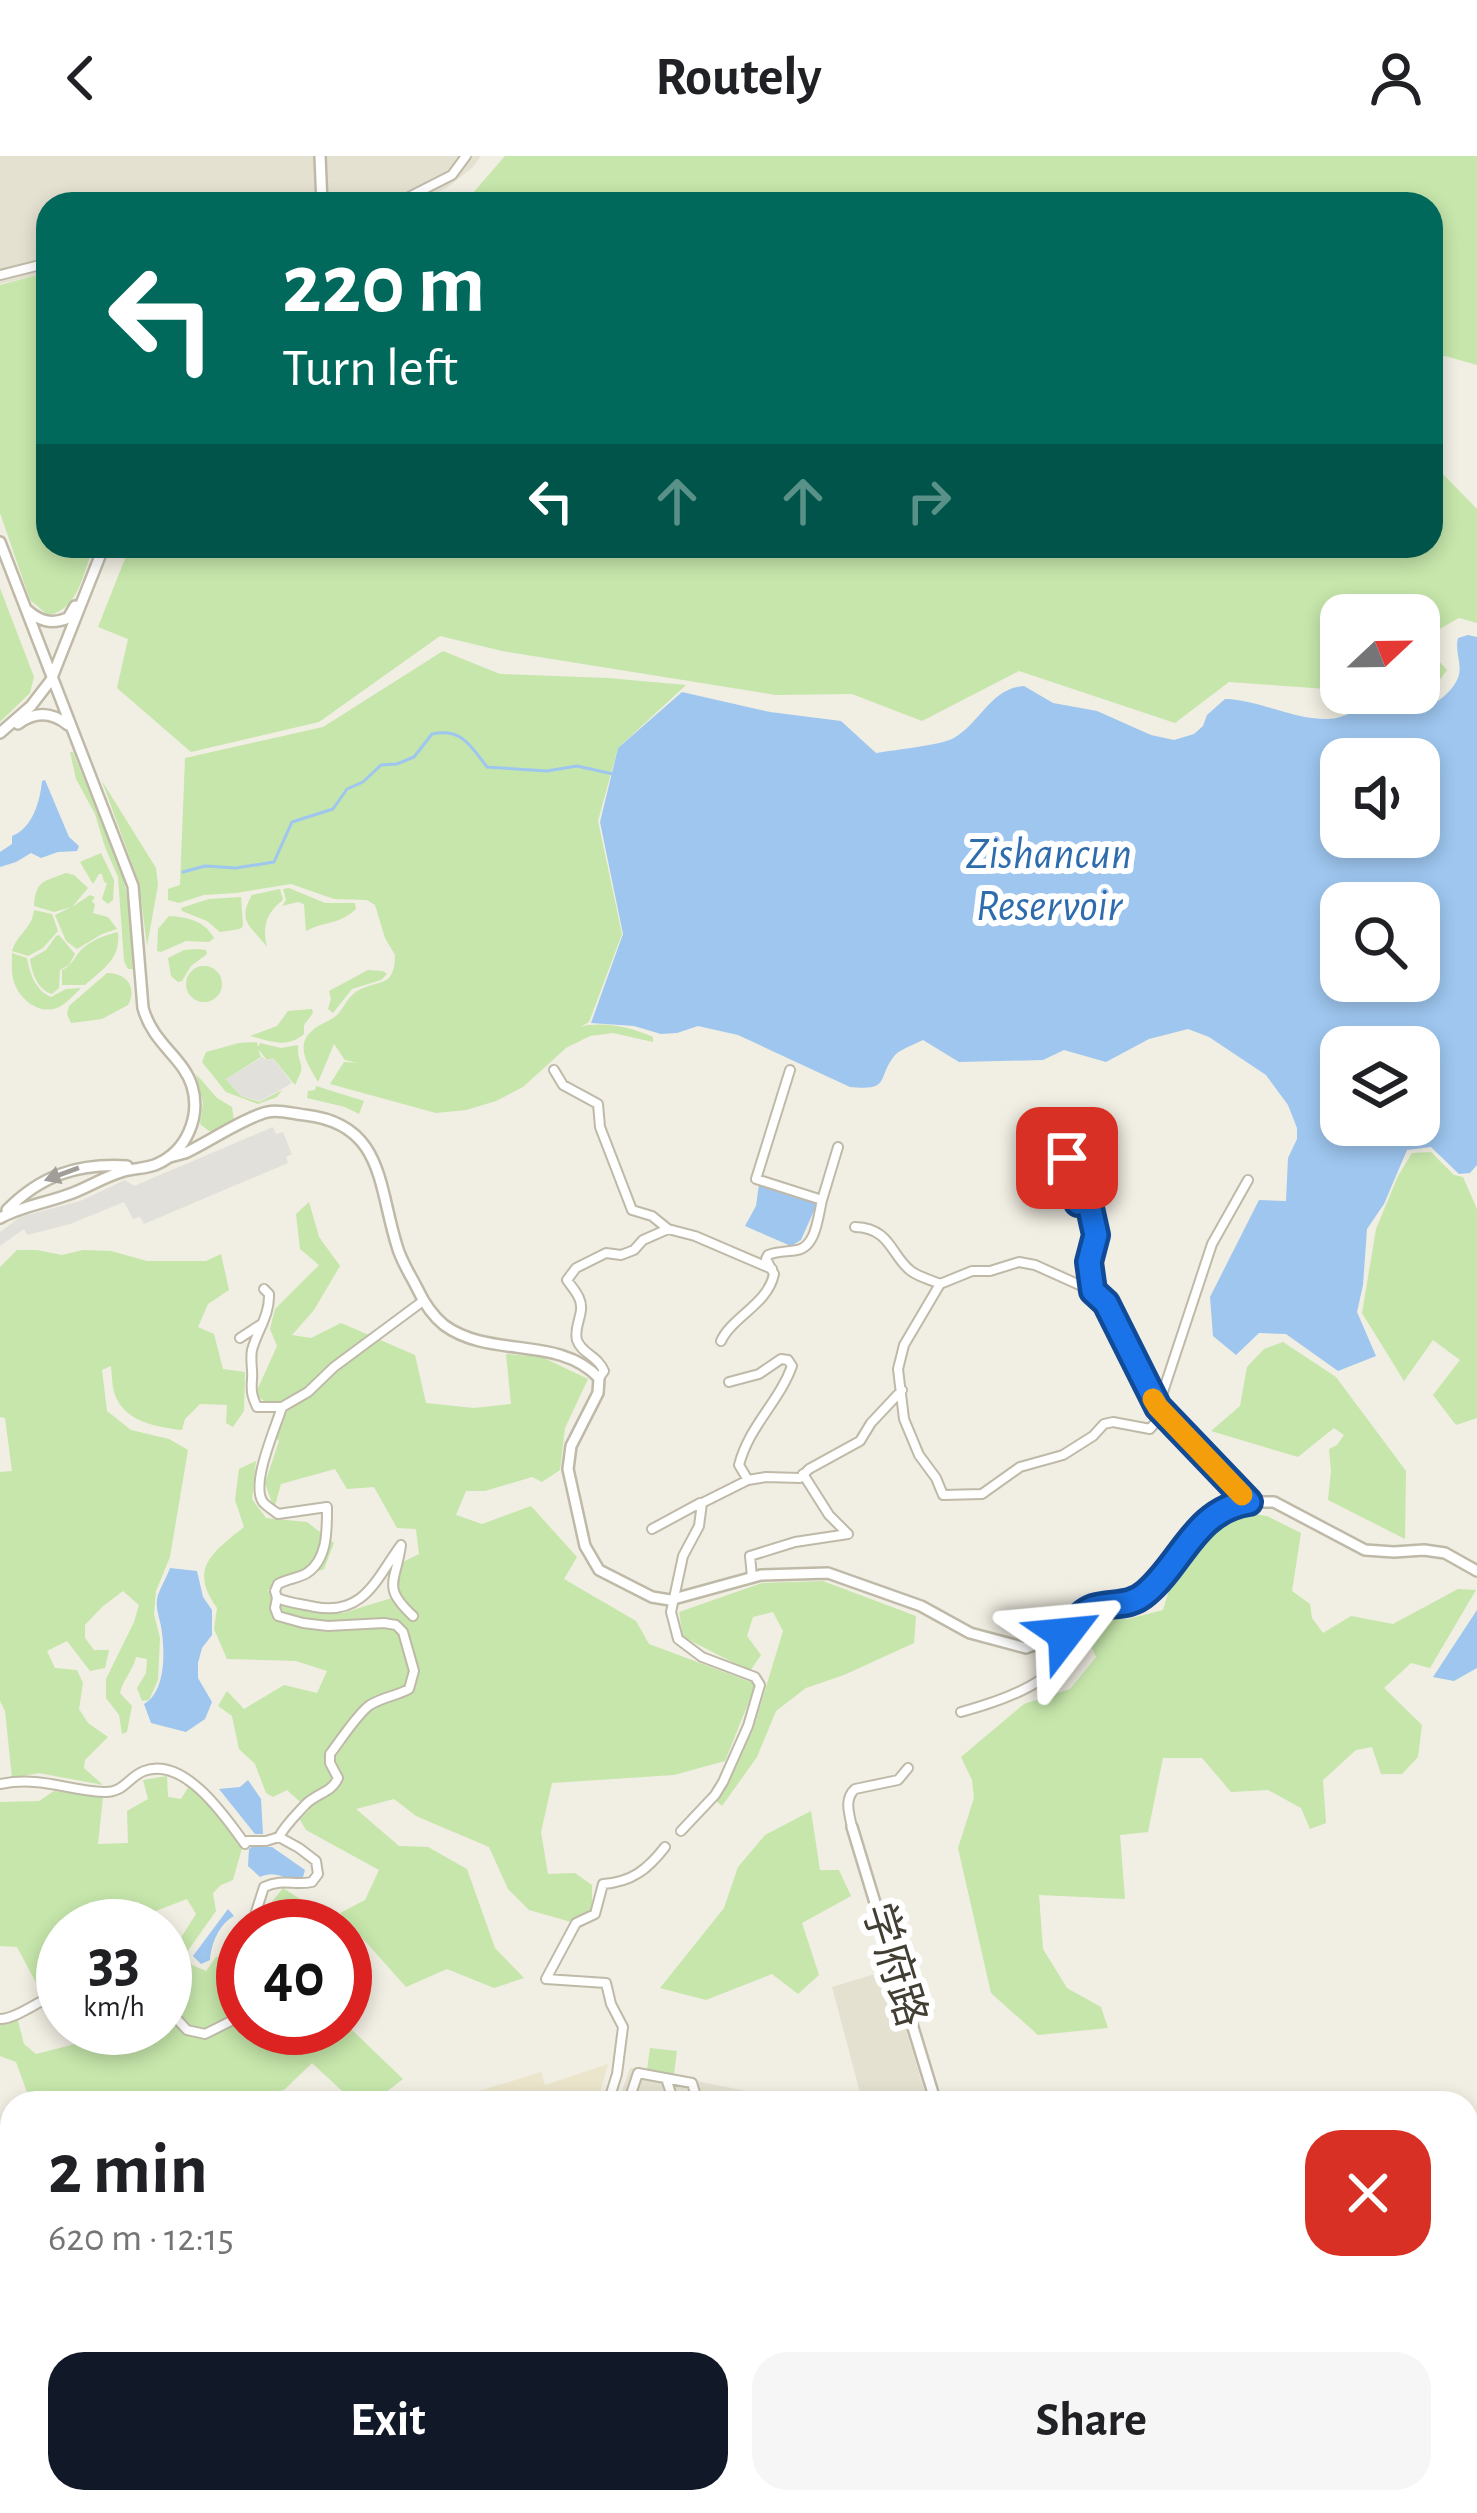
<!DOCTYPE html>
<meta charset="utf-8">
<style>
:root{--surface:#fff;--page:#f6f6f6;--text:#202124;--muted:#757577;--accent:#111827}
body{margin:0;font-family:"Alegreya Sans","Noto Sans SC",sans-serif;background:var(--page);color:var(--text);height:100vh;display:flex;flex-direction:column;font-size:45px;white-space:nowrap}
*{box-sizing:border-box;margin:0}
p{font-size:39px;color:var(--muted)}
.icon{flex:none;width:66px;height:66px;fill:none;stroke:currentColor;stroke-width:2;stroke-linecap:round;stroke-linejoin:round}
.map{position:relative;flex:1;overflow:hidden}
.drawer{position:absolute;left:0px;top:1935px;width:1479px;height:423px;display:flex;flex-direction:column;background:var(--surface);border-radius:36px 36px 0 0;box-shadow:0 6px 18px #0003}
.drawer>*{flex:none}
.hud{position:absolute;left:36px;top:36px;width:1407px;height:366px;border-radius:36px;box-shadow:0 6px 18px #0003;background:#00695c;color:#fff;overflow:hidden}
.needle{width:78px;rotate:68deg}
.tools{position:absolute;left:1320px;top:438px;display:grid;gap:24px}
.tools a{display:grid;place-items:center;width:120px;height:120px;border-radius:24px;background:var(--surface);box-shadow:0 6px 18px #0003;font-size:60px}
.speed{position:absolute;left:36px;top:1743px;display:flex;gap:24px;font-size:60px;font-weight:700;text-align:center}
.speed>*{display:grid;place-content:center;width:156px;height:156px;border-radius:50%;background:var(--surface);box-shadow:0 6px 18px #0003;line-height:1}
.speed small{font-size:30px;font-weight:400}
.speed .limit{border:18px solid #d22;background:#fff;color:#111}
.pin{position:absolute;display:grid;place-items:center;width:102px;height:102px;color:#fff;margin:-51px;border-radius:24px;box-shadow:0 6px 18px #0006}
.me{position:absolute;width:132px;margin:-66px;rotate:61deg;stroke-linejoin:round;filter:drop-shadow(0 0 9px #0008)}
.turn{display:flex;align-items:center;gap:42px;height:252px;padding:0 48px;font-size:54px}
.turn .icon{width:156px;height:156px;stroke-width:2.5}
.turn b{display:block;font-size:84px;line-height:102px}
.lanes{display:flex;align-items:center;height:114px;padding:0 48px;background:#0003;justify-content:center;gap:60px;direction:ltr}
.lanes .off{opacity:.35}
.round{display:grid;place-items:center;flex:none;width:126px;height:126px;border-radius:36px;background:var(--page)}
.overview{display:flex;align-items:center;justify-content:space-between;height:204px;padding:0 48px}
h1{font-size:72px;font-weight:600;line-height:90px}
.button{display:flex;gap:24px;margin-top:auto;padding:24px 48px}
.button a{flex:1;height:138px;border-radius:36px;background:var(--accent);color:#fff;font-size:48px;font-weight:600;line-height:138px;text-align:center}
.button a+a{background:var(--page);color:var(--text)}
header{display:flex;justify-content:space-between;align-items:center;height:156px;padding:0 48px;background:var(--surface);font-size:54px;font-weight:600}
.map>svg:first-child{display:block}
.residential{fill:#e5e1d1}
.education{fill:#ebe5cc}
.green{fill:#c6e6ab}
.parking{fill:#e2e0db}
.water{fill:#9ec6ef;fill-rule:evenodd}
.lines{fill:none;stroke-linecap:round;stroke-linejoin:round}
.stream{stroke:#9ec6ef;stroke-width:3}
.minor-casing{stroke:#bfbaa8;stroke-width:12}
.tertiary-casing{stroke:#bfbaa8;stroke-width:14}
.secondary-casing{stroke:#d2c692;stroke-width:15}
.minor{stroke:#fff;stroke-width:8}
.tertiary{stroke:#fff;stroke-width:9}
.secondary{stroke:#fef5c0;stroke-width:10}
.oneway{fill:#a19e99}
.route-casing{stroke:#114b97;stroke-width:30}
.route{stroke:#1a73e8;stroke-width:21}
.slow{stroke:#f59e0b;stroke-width:21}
.labels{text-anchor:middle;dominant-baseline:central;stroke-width:12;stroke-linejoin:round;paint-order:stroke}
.street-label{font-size:42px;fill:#433e33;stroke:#fff}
.water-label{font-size:45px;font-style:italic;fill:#2e6cad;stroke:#fff}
</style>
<header><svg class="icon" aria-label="back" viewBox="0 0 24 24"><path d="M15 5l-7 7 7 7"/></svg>Routely<svg class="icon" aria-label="person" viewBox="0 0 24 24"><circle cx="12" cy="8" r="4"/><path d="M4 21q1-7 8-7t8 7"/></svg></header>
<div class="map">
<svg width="1477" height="2357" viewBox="0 0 1477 2357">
<rect width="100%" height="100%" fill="#f1eee3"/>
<path class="residential" d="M0,0h481l-8,11 -25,20 -33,17h-367v68l-48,12z
M888,1814l40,133h-73l7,-3 -30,-113z
M630,1912l137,27 9,8h-158z
M1467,2041l10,4v266l-10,4z
M1477,2314v43h-68l-5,-11h63v-28z
M1089,2346h307l5,11h-308z"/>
<path class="education" d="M608,1908l-11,39h-157l101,-31 4,13z
M502,2346h537l4,11h-576z"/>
<path class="green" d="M505,0h972v209l-32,-9 -14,4v-156h-980l21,-10z
M48,116v274h46c-11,26 -15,64 -46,69l-18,-15 -30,-87v-228z
M1431,306l46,47v114l-18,-5 -39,22 27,30 -15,20h-13v-75h-78v75l-112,-8 -54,41 -156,-52 -97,50 -70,-27 -76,1 -274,-44 -62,-15 -121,86 -128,30 -74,-64 11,-49 -30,-12 32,-81h1301z
M0,432l34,89 -4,16 -30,29z
M443,495l57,23 108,4 78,7 -68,63 -20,73 24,113 -33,88 -9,5c23,-6 50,0 73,10v5l-40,-9 -23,3 -24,12 -43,39 -27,14 -30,9 -30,3 -106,-29 14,-22 13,1 -12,-3 -11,-16 -16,38c-10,-17 -24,-37 -5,-52 8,-7 18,-9 25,-16 6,-7 10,-17 19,-23 21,-12 38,-2 38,-36l-10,-17 -10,-33 -8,-5 -33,-1 -43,-15 -55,9 -32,2 -25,8 -11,-3v-11l12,-4 5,-127 138,-31z
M70,596h3l50,122 6,35 4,60h-5l-4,-8 -6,-84 -13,-30 -10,-33 -19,-35z
M102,625l54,87 2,17 -11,61 -8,-63z
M101,697l13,27 -1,20 -5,4 -6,-5 5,-16 -3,-1 -2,-8h-3l-6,10 -13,-22z
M66,717l8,2 14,13 -16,19 18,-12 5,2 -3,4 3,4 -2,8 15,4 9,12 -15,5 -25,15 -11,-8 -11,-26 16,-8 -17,5 -20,-6c2,-26 9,-24 32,-33z
M289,732l36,15h30l1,6c-19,17 -29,11 -50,22l-2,-27 -6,-2 -16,4 4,-6 -3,-11z
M280,733l3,11c-17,13 -21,27 -16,47 -15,-21 -31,-24 -15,-52z
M241,741l2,29 -3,3 -20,3 -13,-11 -25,-10 -1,-3 28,-9z
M34,754l18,4 6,17 -15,17 -15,8 -16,-5c5,-17 20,-22 22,-41z
M169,760c18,1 36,5 45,22l-5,4 -23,-1 -25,11 -4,-1 1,-22z
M118,776c3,27 -15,37 -33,53h-23v-15c11,-5 12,-13 20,-21 10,-9 23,-14 36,-17z
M59,779l16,19 -6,11 -9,5 -1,18 -7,6c-15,-5 -20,-21 -22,-35l16,-9 10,-14z
M196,793l10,1 1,4 -16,12 -9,15 -4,1 -7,-6 -3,-18 16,-8z
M12,797l15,5c3,16 8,32 24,39l15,-8 15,-1c-6,6 -14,15 -22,19 -19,9 -39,-7 -45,-25 -3,-9 -2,-19 -2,-29z
M186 828a18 18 0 1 1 36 0a18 18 0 1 1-36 0Z
M368,814l15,1 4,3 -6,6 -29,9 -19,24 -5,-4 3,-10 -2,-8z
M107,817c19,0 31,14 21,32l-26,14 -31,4 -4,-9 2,-8z
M312,853l1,4 -9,12v9c-17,15 -34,7 -54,2l27,-10 11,-15z
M257,886l1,5 2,-4 21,5 17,-3c-1,23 10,15 -3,40l-22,-27 -6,2 -9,-11 3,8 -35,22 15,17 19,6 22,-12 -5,7 -19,7 -32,-12 -24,-30 4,-10 33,-9z
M196,918l21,24 15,9 2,14 -17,10h-8l-9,-7 3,-21z
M316,930l48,15 -5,13 -14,-7 -38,-9 1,-7 7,-1z
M1431,996l23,23 9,2 14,32v209l-21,7 -23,-30 27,-35 -27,-20 -29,41 -42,-68 14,-84 22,-53 14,-23z
M309,1046l10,35 21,29 -26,44 -22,25 19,3 30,-15 74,32 11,48 48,5 37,-4 -5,-50 36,3 46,22 -23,49 -5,42 -18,12 -10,-5 -47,14h-19l-10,24 26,9 49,-18 46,51 -13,22 72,42 13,23 107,40 -31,77 -51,14 -122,8 -11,49 7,42 27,-1 17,12v26l-21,11 -42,-12 -21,-21 -19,-42 -73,-31 -22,-17 -38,10 43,37 29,1 39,22 28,79 29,30 -30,10 -47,-19 -41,18 -66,-74 25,-13 14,-30 -73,-40 -6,-10 9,-10 -22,-20 -14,7 -7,-4 -11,-29 -16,-15 -7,-33 -14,-10 9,-15 17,18 40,-24 33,8 10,-22 -31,-10 -69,-2 -13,-30 3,-21c-29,-40 -4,-56 27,-81l-9,-27 4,-31 17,-8 -4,38 14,19 41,4 27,21 -10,26 -57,21 21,14 55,9 52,-16 2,-32 22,-11 -3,-25 -19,-1 -23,-41 -27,2 -12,-20 -54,15 -7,25 -9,-26 14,-42 -11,-12 7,-21 -20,-13 22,-49 -7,-17 5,-20 44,-44 -19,-16 -4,-35z
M17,1094h20l25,5 21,-5 28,1 36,10h59l15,-7 8,36 -21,14 -10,23 16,7 9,35 22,3 -1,39 -11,16 -7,-4 1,-18 -27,-1 -15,15 -3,11c-25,-3 -57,-8 -67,-35 -3,-8 -3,-20 -4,-29l-9,4 5,41 24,19 38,9 19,11 -18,107 -14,34 -2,23 6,24 -2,42 -9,20 -7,1 -5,-13 9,-15 1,-14 -11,-2c-3,14 -13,22 -16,36l12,13 -5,26 -5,2 -3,-19 -13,-17v-19l28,-57 5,-17 -16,-14 -21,16 -17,18v13l9,12h15l-4,18 -15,3 -23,-30 -20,10 8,17 22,2 6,13 -4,26 9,14 20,14 -23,23 -1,8 19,17 -64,-12 -27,5 -7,-67 -5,-10v-229l12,-1 -7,-53 -5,-1v-150z
M1283,1186l53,35 70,94 -1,68 -77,-39 3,-29 -2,-22 8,-4 7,-10 -10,-7 -36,29 -87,-26 29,-25 7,-39 17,-18z
M1241,1356l26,4 34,17 -9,58 18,13 2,14 11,15 28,-17 42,8 65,-35 18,1 -46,78 -19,-5 -27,25 38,37 -4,32 -16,17h-21l-9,-27 -16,3 -33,30 3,43 -16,6 -9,-21 -33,-18 -37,2 -29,-34h-39l-15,74 -28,3 5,64 -86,-4 4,54 24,39 34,19 7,21 -70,7 -47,-42 -33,-145 16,-50 -2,-18 -11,-23 63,-53 46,-15 26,-32 -10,-21 7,-17h35l35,-9 13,-43 40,-43z
M823,1425l93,35 -2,27 -70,32 -38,13 -30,23 -19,46 -35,49 -7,-6 38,-70 30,-99 -10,-19 -20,5 -6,19 14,19 -11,16 -67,-34 -4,-25 83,-29z
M167,1620l1,21 13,2 11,-18 42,43 8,24 -9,32 -12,5 -8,8 3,18 -29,41 5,13 14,6 10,-14 7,-2 12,6 8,-22v89h102v-46l6,47 52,50 -31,24h-17l-43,-40 -28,27 -66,11v2h-187l-15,-41 -16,-6v-35h18l6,23 12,10 39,-10 -24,-29h12v13h102v-58l12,-1 5,-33 14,-22 -9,-15 -34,13 -3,14h-87v60l-21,8 -25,-47 -17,-1v-144l39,-1 15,-10 49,6 -5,47 30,-1 -1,-32 21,-12 -5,-19z
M811,1655l9,59h19l12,26 -49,27 17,52 -21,19 -26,-20 -66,26 -46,-12 64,-80 14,-41 27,-32z
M283,1732l17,11 -5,27h-26l-6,-5v-8z
M650,1892l27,3 -3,23 -27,-4z
M0,1995l12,3v60l-12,-9z"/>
<path class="parking" d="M263,901l4,4 6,-3 19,25 -31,18 -20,-5 -15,-17z
M273,971l3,7 7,-2 9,22 -6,3 2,6 -144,61 -4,-7 -7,2 -9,-17 -54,22 -43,11 -3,-6 -24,17v-14l20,-15 60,-16 45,-21 9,6z"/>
<path class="water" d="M1468,479l9,2v528l-7,8 -11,1 -28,-27 -24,3 -23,54 -17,25 -4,56 -6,27 19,44 -38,15 -52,-37 -27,-1 -23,22 -23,-19 -3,-39 49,-97 27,1 2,-43 9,-19v-11l-9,-23 -22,-30 -57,-38 -21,-8 -39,10 -43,23 -42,-12 -21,10 -84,2 -36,-22c-8,4 -22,9 -28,15 -19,23 -3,36 -45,32l-112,-52 -40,-9 -21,7 -16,1 -27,-8 -43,-3 32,-89 -23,-112 18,-74 64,-56 88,20 71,9 35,32c18,-3 66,-8 78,-15 27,-16 37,-50 70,-52l29,17 44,8 54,24 23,5 20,-6 9,-8 4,-11 18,-16c35,1 66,20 102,20 19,0 35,-14 54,-17 9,-1 18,3 27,5 20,3 38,-8 48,-25 9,-15 -2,-28 2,-44zM1419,603v78h-78v-78zM1419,747v78h-78v-78zM1419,891v78h-78v-78z
M45,624l24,57 10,9 -2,5 -19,1 -17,6 -10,-5 -15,9 -16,5v-15l12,-8v-8c21,-8 28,-35 30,-55z
M759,1028l58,20 -16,36 -10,6 -46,-20 11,-20z
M170,1412l27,3 6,26 9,13v25l-10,13 -4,15v15l14,24 -7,17 -19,13 -35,-9 -7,-19c21,-12 21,-49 18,-71 -1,-13 -8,-25 -4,-38 3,-9 9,-18 12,-27z
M1477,1454v58l-23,13 -21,-4z
M248,1624l13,19 2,35h-8l-36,-45 21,-2z
M253,1690l19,1 33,23 -2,7 -9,5c-12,-6 -21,-11 -34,-5l-12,-11 1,-17z
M228,1753l6,7c-15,8 -23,28 -24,44l-9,4 -8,-8z"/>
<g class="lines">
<path class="stream" d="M183,716l22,-6 31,2 38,-6 18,-40 41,-13 14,-20 16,-7 18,-17 16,-1 17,-7 18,-23c30,-6 38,11 55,33l60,4 30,-5 36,8"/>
<g class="minor-casing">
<path id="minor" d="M395,48l57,-29 14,-19
M0,119l48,-12
M554,914l9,15 35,19 2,23 32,83 20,6 16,13 27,7 77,33
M790,914l-34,109 66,21 16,-53
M1067,1002l-4,7 15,38 10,-4 8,36 -7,27 4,29 13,12 51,103
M1248,1024l-36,64 -54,163 90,94
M855,1071c36,1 36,29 56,44 8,6 20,9 29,13
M264,1133l5,5c1,21 -12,37 -17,56 -2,10 1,20 0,29 -1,13 0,17 5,28h25l26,-15 26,-25 89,-66
M1093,1135l-58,-26 -16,-3 -29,9h-18l-32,13 -36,61 -6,24 6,50 15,36 17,23 7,17 39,-1 38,-27 43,-12 30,-19 11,-12 9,-2 37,7 13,-16
M240,1182l20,-13
M721,1185c11,-24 47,-37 53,-67l-8,-15 2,-4c10,-4 18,-3 29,-5 19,-3 21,-33 25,-50
M599,1222l5,-7c-6,-15 -23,-18 -27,-31 -4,-14 9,-28 2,-42 -3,-7 -8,-12 -12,-18l9,-12 30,-15 15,2 13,-5 9,-10 25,-11
M729,1226l30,-8 22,-15 7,1 4,6c-13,36 -43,60 -53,99l9,15
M282,1251c-6,20 -32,77 -19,95 2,3 11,9 15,12l49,-7c0,22 1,52 -20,66 -8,5 -20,6 -29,11l-3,7 2,7c12,5 25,6 38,9 49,9 61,-28 86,-62 -5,38 -20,41 12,71
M652,1373l48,-26
M752,1421l-2,-21 45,-14 53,-8 -19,-19 -26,-41
M961,1556c52,-14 114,-36 122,-97
M0,1628c41,-8 65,6 104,8 20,1 24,-15 40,-21 40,-15 81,45 101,73l2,-3h19l13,-4c6,-12 18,-23 27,-33 12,-11 26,-12 32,-26l-8,-15v-9c10,-13 28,-41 40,-49 13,-8 26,-9 39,-16l5,-18 -11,-39 -7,-7 -12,-2 -56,3 -25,-3 -25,-7 -3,-8 2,-10
M852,1671c-3,-14 -8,-28 3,-38l43,-9 10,-12
M681,1675l34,-36 8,-13 25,-56 12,-41 -5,-8 -53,-20 -24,-18 -7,-27 12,-56 16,-30 3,-23 46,-23 18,-3 34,1 9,-9 51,-28 11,-18 31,-33
M245,1770l9,-8 10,-31c20,-9 29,-1 48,-5l6,-8 -2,-13 -17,-13 -20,-11
M243,1772c-11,20 -18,34 0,52
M165,1850l22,24 18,4 28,-14 10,-20
M0,1863c17,0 42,-21 63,-28
M666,1922l8,25
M608,1947l9,-29 6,-47 -12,-23 -5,-21 -60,-4 30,-56 19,-9 8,-30c29,-2 45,-15 62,-37
M628,1947l10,-30 54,10 6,20
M0,2345l12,-5"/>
</g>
<g class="tertiary-casing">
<path id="tertiary" d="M320,0l2,48
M0,386l133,344 10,122c10,36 40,49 49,78 9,30 -5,65 -35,78 -11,5 -24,4 -36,8 -17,5 -34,16 -51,22 -24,9 -48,12 -70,24
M26,453c13,12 25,16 42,9l7,-12
M18,568c17,-13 34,-12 50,1
M0,577l31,-27 20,-26 53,-134
M170,1001l15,-4c20,-9 64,-38 83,-41 10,-3 26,2 37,3 79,9 73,71 92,131 4,15 13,28 20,42 6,13 16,28 27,37 46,34 115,10 155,53l-1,15 -27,53 -3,23 17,77 14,24 53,27 18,3 91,-25 67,-2 93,33 49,27 56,15 39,-14 18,-21 10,-5 26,-1 20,-8 22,-19 24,-37 32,-29 26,-12h31l91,48 29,2 30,-2 21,3 32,18
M7,1054c34,-35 72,-47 120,-44
M852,1671l84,276
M1467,2001l10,-3
M1467,2028l10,4
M1065,2346l4,11
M352,2357l35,-11
M445,2357l35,-11"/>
</g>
<g class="secondary-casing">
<path id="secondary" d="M1467,2010l10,-4
M1467,2022l10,-4
M385,2357l34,-11
M415,2357l35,-11"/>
</g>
<use href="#minor" class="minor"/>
<use href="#tertiary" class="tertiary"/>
<use href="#secondary" class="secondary"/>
</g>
<defs><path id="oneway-solid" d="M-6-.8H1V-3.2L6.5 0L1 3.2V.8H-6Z" transform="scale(3)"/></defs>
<use class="oneway" href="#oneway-solid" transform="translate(62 1018) rotate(160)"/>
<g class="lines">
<g class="route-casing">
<path id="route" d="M1065,1478c8,-9 16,-22 28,-26 19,-6 36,0 53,-15 36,-30 49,-83 103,-91l-91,-95 -52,-104 -13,-12 -4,-29 7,-27 -8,-36 -10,4 -15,-38 4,-7"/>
</g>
<use href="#route" class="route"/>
<path class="slow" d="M1153,1243l5,8 84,88"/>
</g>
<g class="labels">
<g class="street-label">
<text transform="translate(894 1809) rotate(73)">学府路</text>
</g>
<g class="water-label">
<text x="1049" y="698">Zishancun<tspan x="1049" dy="52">Reservoir</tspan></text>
</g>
</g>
</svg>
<div class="tools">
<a><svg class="needle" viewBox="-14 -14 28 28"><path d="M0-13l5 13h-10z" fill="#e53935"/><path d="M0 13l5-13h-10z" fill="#757577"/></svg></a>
<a><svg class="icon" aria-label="sound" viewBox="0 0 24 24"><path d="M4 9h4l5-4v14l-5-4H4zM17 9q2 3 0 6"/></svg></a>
<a><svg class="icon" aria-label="search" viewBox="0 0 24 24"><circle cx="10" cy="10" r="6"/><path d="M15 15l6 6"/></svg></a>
<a><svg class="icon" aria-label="layers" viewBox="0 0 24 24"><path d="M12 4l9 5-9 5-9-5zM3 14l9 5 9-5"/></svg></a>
</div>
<div class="speed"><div>33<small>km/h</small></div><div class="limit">40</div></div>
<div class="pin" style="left:1067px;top:1002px;background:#d93025"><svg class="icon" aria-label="arrive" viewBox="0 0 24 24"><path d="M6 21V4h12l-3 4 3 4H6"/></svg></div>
<svg class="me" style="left:1065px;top:1478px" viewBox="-20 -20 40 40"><path d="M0-17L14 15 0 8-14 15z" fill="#1a73e8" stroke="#fff" stroke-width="4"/></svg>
<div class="hud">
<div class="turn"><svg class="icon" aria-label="left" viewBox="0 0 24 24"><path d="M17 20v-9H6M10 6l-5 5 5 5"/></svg><div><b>220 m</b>Turn left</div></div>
<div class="lanes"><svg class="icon" aria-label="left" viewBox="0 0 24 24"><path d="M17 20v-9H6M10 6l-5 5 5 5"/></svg><svg class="icon off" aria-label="ahead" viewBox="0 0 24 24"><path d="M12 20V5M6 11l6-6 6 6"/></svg><svg class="icon off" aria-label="ahead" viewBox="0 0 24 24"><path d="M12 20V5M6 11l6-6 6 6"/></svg><svg class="icon off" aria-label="right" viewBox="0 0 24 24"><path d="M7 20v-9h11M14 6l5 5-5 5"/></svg></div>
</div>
<section class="drawer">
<div class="overview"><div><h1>2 min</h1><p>620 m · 12:15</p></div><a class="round" style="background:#d93025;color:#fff"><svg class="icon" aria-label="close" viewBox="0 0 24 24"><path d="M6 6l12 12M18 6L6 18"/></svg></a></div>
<div class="button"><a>Exit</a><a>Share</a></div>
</section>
</div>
